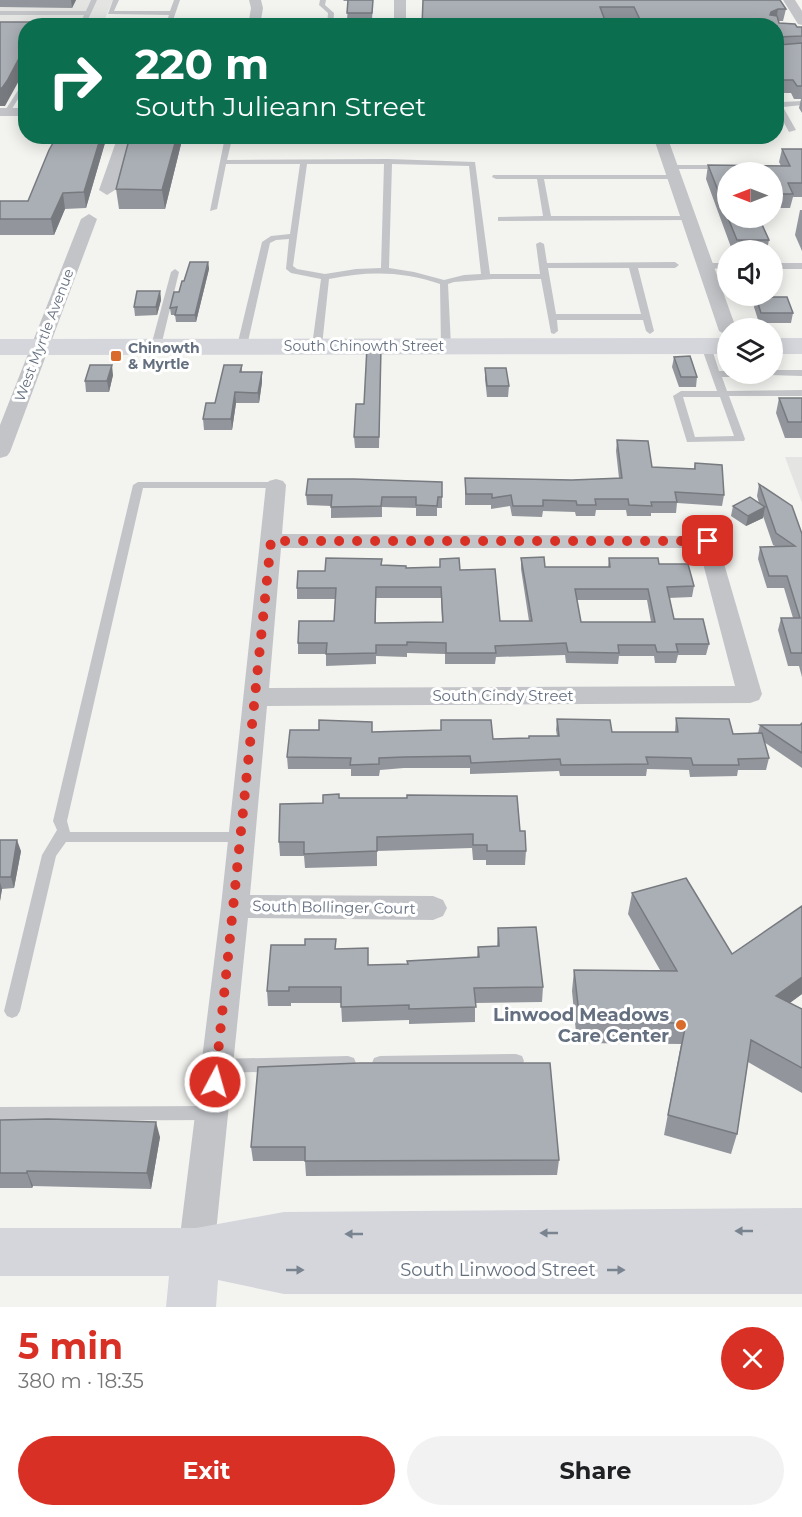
<!DOCTYPE html>
<meta charset="utf-8">
<style>
:root{--surface:#fff;--page:#f2f2f2;--text:#202124;--muted:#757577;--accent:#d93025}
body{margin:0;font-family:Montserrat,sans-serif;background:var(--page);color:var(--text);height:100vh;display:flex;flex-direction:column;font-size:22px;white-space:nowrap}
*{box-sizing:border-box;margin:0}
p{font-size:20px;color:var(--muted)}
.icon{flex:none;width:33px;height:33px;fill:none;stroke:currentColor;stroke-width:2;stroke-linecap:round;stroke-linejoin:round}
.map{position:relative;height:1307px;overflow:hidden}
.sheet{display:flex;flex-direction:column;background:var(--surface);flex:1}
.sheet>*{flex:none}
.top-card{position:absolute;left:18px;top:18px;width:766px;height:126px;border-radius:24px;box-shadow:0 3px 15px #0003;background:#0b6e4f;color:#fff;overflow:hidden}
.needle{width:39px;rotate:270deg}
.buttons{position:absolute;left:717px;top:162px;display:grid;gap:12px}
.buttons a{display:grid;place-items:center;width:66px;height:66px;border-radius:50%;background:var(--surface);box-shadow:0 3px 15px #0003;font-size:30px}
.pin{position:absolute;display:grid;place-items:center;width:51px;height:51px;color:#fff;margin:-26px;border-radius:12px;box-shadow:0 3px 9px #0006}
.me{position:absolute;width:66px;margin:-33px;rotate:6deg;stroke-linejoin:round;filter:drop-shadow(0 0 4px #0008)}
.turn{display:flex;align-items:center;gap:21px;height:126px;padding:0 18px;font-size:27px}
.turn .icon{width:78px;height:78px;stroke-width:2.5}
.turn b{display:block;font-size:42px;line-height:51px}
.round{display:grid;place-items:center;flex:none;width:63px;height:63px;border-radius:32px;background:var(--page)}
.headline{display:flex;align-items:center;justify-content:space-between;height:102px;padding:0 18px}
h1{font-size:36px;font-weight:700;line-height:45px;color:var(--accent)}
.button{display:flex;gap:12px;margin-top:auto;padding:12px 18px}
.button a{flex:1;height:69px;border-radius:36px;background:var(--accent);color:#fff;font-size:24px;font-weight:700;line-height:69px;text-align:center}
.button a+a{background:var(--page);color:var(--text)}
.map>svg:first-child{display:block}
.built{fill:#e4e4e3}
.lines{fill:none;stroke-linecap:round;stroke-linejoin:round}
.lane{fill:#c2c4c8;fill-rule:evenodd}
.street{fill:#c2c4c8;fill-rule:evenodd}
.secondary{fill:#d4d6db;fill-rule:evenodd}
.wall{fill:#92969c;fill-rule:evenodd}
.shaded-wall{fill:#777a7f}
.building{fill:#aaafb5;stroke:#777a7f;stroke-width:1.5;fill-rule:evenodd}
.oneway{fill:#7a8491}
.route{stroke:#d93025;stroke-width:10;stroke-dasharray:0 18}
.poi-dot{fill:#d96c2b;stroke:#fff;stroke-width:2}
.labels{text-anchor:middle;dominant-baseline:central;stroke-width:6;stroke-linejoin:round;paint-order:stroke}
.far-street-label{font-size:14px;fill:#646f7f;stroke:#fff}
.far-poi-label{font-size:14px;font-weight:bold;fill:#646f7f;stroke:#fff;text-anchor:start}
.street-label{font-size:15px;fill:#646f7f;stroke:#fff}
.near-poi-label{font-size:18px;font-weight:bold;fill:#646f7f;stroke:#fff;text-anchor:end}
.near-street-label{font-size:18px;fill:#646f7f;stroke:#fff}
</style>
<div class="map">
<svg width="802" height="1307" viewBox="0 0 802 1307">
<rect width="100%" height="100%" fill="#f3f4f0"/>
<path class="built" d="M0,0h113l-10,23h-45l-58,-1z
M785,457h17v46z"/>
<g class="lines">
<path class="lane" d="M91,0h6l-12,26h-6l5,-11h-84v-4h86z
M113,0h6l-5,11h56l4,-11h6l-9,26h-6l4,-11 -61,-1z
M320,0h6l-1,5 9,8 -1,13h-6l1,-13 -9,-8z
M26,78v8l-16,26 -5,1 -1,-1z
M802,101v4l-19,2 13,23 -7,2 -12,-22v-5l5,-3z
M225,137l7,2 -5,21 161,-1 87,3 15,112h50l-4,-30 4,-2 4,2 3,19 128,-1 4,3 -4,3h-37l16,63 -4,3 -4,-3 -3,-11h-86l1,11 -4,3 -3,-1 -10,-54h-48l-39,3 -6,2 3,62 -5,3 -5,-3 -1,-62c-37,-13 -73,-13 -111,-5l-7,67 -5,3 -5,-3 9,-67 -30,-6 -5,-4 3,-30 -13,1 -6,3 -23,103 -2,2h-6l-2,-2 25,-104 9,-6 19,-2 10,-70h-74l-9,45 -7,2zM307,164h77l-3,104 -25,1 -31,5 -28,-5 -4,-3zM392,164l77,2 12,108 -17,1 -20,5 -30,-8 -25,-4zM548,268h81l12,46h-85z
M668,165h56l4,2 -4,2h-56z
M493,175h182l4,2 -1,2h-134l7,37h138l4,2 -4,2 -188,1h-3v-4l45,-1 -6,-37h-41l-4,-2z
M706,263h22v6l-25,-1 -1,-2z
M772,263h30v6h-30z
M175,269l4,3 -18,74 -2,2h-6l-2,-2 20,-74z
M706,343l5,3 8,25h9v3h28l-5,3h-29l5,14 75,-1v6h-73l16,43 -1,2 -57,1 -14,-46 8,-5h36l-16,-45zM683,397h37l14,39 -39,1z
M772,370h30v6l-33,-1 -1,-1h4z
M138,482h138l5,3 -5,3h-133l-76,333 3,11h171l5,1 2,4 -2,4 -5,1h-175l-10,14 -36,155 -3,5 -5,2 -5,-2 -3,-5 38,-156 15,-25 -4,-9 80,-336z
M516,1054l6,2 2,5 -2,5 -6,2 -136,2 -6,-2 -2,-5 2,-5 6,-2z
M348,1056l6,2 2,5 -2,5 -6,2 -130,3 -6,-2 -2,-5 2,-5 6,-2z
M212,1106l6,2 2,5 -2,5 -6,2 -212,1v-14z"/>
<path class="street" d="M249,0h12l2,8 -3,18h-12l3,-18z
M394,0h12v26h-12z
M783,0h12l7,11v14l-4,-1z
M0,108h26v8h-26z
M118,136h14l-17,54 -8,5 -8,-5z
M653,136h14l69,192h-8v8l-9,-5z
M89,214l8,5 -87,233 -3,4 -7,2v-33l81,-206z
M276,479l7,2 3,4 -4,49 434,2 46,158 -3,6 -9,3 -483,3 -17,189 183,1 10,4 4,8 -4,8 -10,4 -185,-2 -34,334 -6,12 -12,5 -12,-5 -6,-12 43,-346 45,-421 3,-4zM281,548h418l36,138 -466,2z"/>
<path class="secondary" d="M728,338v16l-728,1v-16z
M772,338h30v16h-30z
M802,1208v86h-518l-66,-14 -2,27h-50l3,-31h-169v-48h196l88,-16z"/>
</g>
<path class="wall" d="M0,0h76l-4,8 -72,-1z
M343,0h30l-1,21h-25l1,-20h-4z
M423,0l363,9 -3,12h-5l1,2 18,4h5v86l-3,-5 2,-9h-7l-3,-6h-14v-67h-141l-3,-7h-29z
M107,136l-21,72 -21,1 -11,26h-54v-34h28z
M130,136h53l-18,73h-46l-3,-20z
M782,149h20v48h-9l-3,11h-18v-36h-44v46h31l10,22 -2,10h-35l-26,-71 2,-14 73,1 -2,-4z
M800,210h2v41l-7,-16z
M208,262l1,7 -13,53h-20l-1,-7h-4l-1,-7 14,-27z
M160,291l1,9 -4,15 -22,1 -1,-9z
M756,297l37,16 -2,10h-32l-5,-16z
M381,348l-2,100h-24l-1,-11z
M674,357l23,20 -1,10h-17l-7,-20z
M242,365v7h20v10l-3,21h-23l-4,27h-28l-1,-11z
M485,368l24,18 -1,11h-21l-2,-18z
M113,375l-4,17h-23l-1,-11z
M779,398h23v40h-17l-9,-25z
M617,440l35,27 42,2 1,-6 29,32 -2,11 -45,-3 -1,10h-25v3h-24l-1,-6h-30l-1,6h-19l-1,-4 -32,-1 -1,6 -30,-1 -2,-10 -19,3v-4h-26v-27l107,2 47,-2 -3,-27z
M442,482v26h-5v8h-21v-8l-34,-1v10l-51,1v-12l-24,-1 -1,-10z
M759,484l43,50v143l-3,-11h-11l-10,-36 3,-12h12l-9,-30h-17l-9,-29 2,-12 15,-1 -2,-1 -10,-29v2l-17,8 -15,-10 2,-10 26,-3 -2,-7z
M521,558l24,9h63l1,-9 50,6 35,22 -2,11 -23,1 5,21 35,25 -3,11h-28l-2,8h-21l-1,-7h-35l-1,8 -52,-1 -1,-8 -69,2 -1,7h-50v-10l-38,-1v4l-31,-1v8l-50,2v-12h-28v-11l36,-22 1,-22h-38v-11l28,-17 57,-6 24,3 34,-1v-8l20,11 40,51h29l-8,-52zM376,598h65l1,24 -66,1zM577,600h70l4,22h-70z
M676,718l57,16 25,-1 2,-8h40l2,-2v45l-38,-26 5,16 -3,12h-28l-1,6 -47,1 -1,-7 -42,-1 -1,7h-86l-1,-5 -89,3v-6h-66l-24,2 -1,6h-28v-7h-63l-1,-12 86,-25 68,-2v-10l52,19 35,-1 29,-2 -1,-6 1,-11 55,13h63z
M339,798l181,33 6,20 -1,14h-39v-5h-13l-1,-12 -95,3v15l-72,2 -1,-12h-24l-1,-14 44,-39z
M0,840l21,11 -7,37 -12,1 -2,12z
M632,893l100,61 70,-48v88l-12,9 12,6v84l-54,-31 -11,72 -6,20 -67,-19 17,-91 -104,-1 -5,-52 2,-21h86l-32,-56z
M498,928l45,59 -1,15 -67,1v19l-66,2v-4l-67,2 -1,-19h-50v3h-23l-1,-15 69,-42 32,16 39,-1 70,-7 1,-10 19,-1z
M258,1067l301,93 -2,15 -251,1 -1,-15h-52l-2,-14z
M0,1120l160,17 -9,52 -118,-3 -1,2h-32z"/>
<path class="shaded-wall" d="M71,0h5l-4,8z
M778,9l-2,12 -7,3 2,-12z
M26,45v23l-21,38h-5v-18z
M101,136h6l-21,72 -2,-16z
M177,136h6l-18,73 -3,-19z
M63,193l2,16 -11,26 -3,-16z
M208,262l1,7 -13,53 -1,-7z
M160,291l1,9 -4,15 -1,-8z
M112,365l1,10 -4,17 -2,-11z
M262,372v10l-3,21 -1,-10z
M235,392l1,11 -4,27 -1,-11z
M765,507l-2,11 -17,8 2,-10z
M17,840l4,11 -7,37 -3,-11z
M0,882l2,7 -2,12z
M802,977v17l-32,23 6,-21z
M156,1122l4,15 -9,52 -4,-16z
M27,1171l6,15 -1,2 -5,-15z"/>
<path class="building" d="M348,0h25l-1,13h-25z
M423,0h357l6,9h-8l-7,3 -1,3 7,1 2,7 16,1 2,3h5v9l-24,1 1,8 23,-2v43h-5l-4,-6h-16v-54h-134l-9,-19h-34l7,19h-185z
M0,22h37l-1,4h-10v19l-19,36 -5,7h-2z
M57,136h44l-17,56 -21,1 -12,26h-51v-18h28l21,-51z
M130,136h47l-15,54 -46,-1z
M782,149h20v34h-14l5,11h-21v-22h-44v44l-20,-51 82,1z
M728,218h31l10,22h-32z
M190,262h18l-13,53h-20l2,-8 -7,1 4,-16h5l3,-11h2z
M137,291h23l-4,16h-22z
M756,297h31l6,16h-32z
M367,347l14,1 -2,89h-25l2,-33h8z
M690,356l7,21h-16l-7,-20z
M90,365h22l-5,16h-22z
M224,365h18l-2,7h22l-4,21 -23,-1 -4,27h-28l3,-16h9z
M485,368h21l3,18h-22z
M779,398h23v24h-14z
M617,440l31,1 4,26 43,2v-6l27,2 2,30 -49,-3 2,10h-26l1,4 -23,-1 -1,-6h-33l1,6h-19l-1,-4 -33,-1v6h-30l-2,-11 -19,3v-4h-26l-1,-16 107,2 50,-2z
M308,479h46l88,3v15h-4l-1,9 -21,-1v-8h-34l-1,9 -50,1 1,-12h-26z
M759,484l33,22 10,28v120v-1h-11l-10,-35h19l-13,-42h-18l-9,-29 35,-1 -19,-13z
M750,497l15,10 -17,9 -15,-10z
M544,557l1,10h65l-1,-9h49l1,6h29l6,22 -27,1 7,32h29l6,25h-33l2,8h-21l-2,-7h-37l1,8 -51,-1 -2,-9 -71,3 1,7h-50v-10l-39,-1v3h-31v8l-50,1 1,-11h-29l1,-22h35l2,-33h-39l1,-17h27l1,-13 56,1 -1,6 25,1v2l34,-1v-8l19,-1 1,12 35,-1 5,52h32l-11,-63zM376,587h65l2,35 -68,1zM575,589h73l7,33h-74z
M676,718l53,1 4,15 29,-1 7,25 -31,1 1,6h-46l-2,-7 -45,-1 2,7 -87,1 -1,-6 -89,4 -1,-7 -66,1 -25,1v6l-29,1 1,-7 -64,-1 3,-27h29v-10l53,2v10l69,-2v-10h50l2,19 36,-1v-2h30l-2,-17 53,1 2,12h66z
M802,723v30l-42,-28h40z
M339,794v4h68v-3l110,1 3,35h5l1,20h-39v-6h-14v-11l-96,3v14l-73,3v-12h-25l1,-38 43,-1v-8z
M0,840h17l-6,37h-11z
M686,878l46,76 70,-48v71l-26,19 26,13v59l-51,-28 -14,94 -69,-19 18,-92 -106,-1 -6,-52 103,1 -45,-78z
M536,927l7,60 -69,1 2,19 -67,2v-4l-68,2v-20h-52v4h-22l4,-46h34v-6h31l-1,10 33,-1v17l40,-1 -1,-3 72,-4 -1,-10 21,-1 -1,-18z
M360,1063h190l9,97 -254,1v-14h-54l7,-80z
M48,1119l108,3 -9,51 -120,-2v2h-27v-53z"/>
<defs><path id="oneway-solid" d="M-6-.8H1V-3.2L6.5 0L1 3.2V.8H-6Z" transform="scale(1.5)"/></defs>
<g class="oneway">
<use href="#oneway-solid" transform="translate(744 1231) rotate(180)"/>
<use href="#oneway-solid" transform="translate(549 1233) rotate(180)"/>
<use href="#oneway-solid" transform="translate(354 1234) rotate(180)"/>
<use href="#oneway-solid" transform="translate(295 1270)"/>
<use href="#oneway-solid" transform="translate(616 1270)"/>
</g>
<g class="lines">
<path class="route" d="M215,1082l56,-541h437"/>
</g>
<g class="poi-dot">
<rect x="110" y="350" width="12" height="12" rx="3"/>
<circle cx="681" cy="1025" r="6"/>
</g>
<g class="labels">
<g class="far-street-label">
<text transform="translate(44 335) rotate(-69)">West Myrtle Avenue</text>
<text x="364" y="346">South Chinowth Street</text>
</g>
<g class="far-poi-label">
<text x="128" y="348">Chinowth<tspan x="128" dy="16">&amp; Myrtle</tspan></text>
</g>
<g class="street-label">
<text x="503" y="695">South Cindy Street</text>
<text transform="translate(334 907) rotate(1)">South Bollinger Court</text>
</g>
<g class="near-poi-label">
<text x="669" y="1015">Linwood Meadows<tspan x="669" dy="21">Care Center</tspan></text>
</g>
<g class="near-street-label">
<text x="498" y="1270">South Linwood Street</text>
</g>
</g>
</svg>
<div class="buttons">
<a><svg class="needle" viewBox="-14 -14 28 28"><path d="M0-13l5 13h-10z" fill="#e53935"/><path d="M0 13l5-13h-10z" fill="#757577"/></svg></a>
<a><svg class="icon" aria-label="sound" viewBox="0 0 24 24"><path d="M4 9h4l5-4v14l-5-4H4zM17 9q2 3 0 6"/></svg></a>
<a><svg class="icon" aria-label="layers" viewBox="0 0 24 24"><path d="M12 4l9 5-9 5-9-5zM3 14l9 5 9-5"/></svg></a>
</div>
<div class="pin" style="left:708px;top:541px;background:#d93025"><svg class="icon" aria-label="arrive" viewBox="0 0 24 24"><path d="M6 21V4h12l-3 4 3 4H6"/></svg></div>
<svg class="me" style="left:215px;top:1082px" viewBox="-20 -20 40 40"><circle r="17" fill="#d93025" stroke="#fff" stroke-width="3"/><path d="M0-11L8 9 0 5-8 9z" fill="#fff"/></svg>
<div class="top-card">
<div class="turn"><svg class="icon" aria-label="right" viewBox="0 0 24 24"><path d="M7 20v-9h11M14 6l5 5-5 5"/></svg><div><b>220 m</b>South Julieann Street</div></div>
</div>
</div>
<section class="sheet">
<div class="headline"><div><h1>5 min</h1><p>380 m · 18:35</p></div><a class="round" style="background:#d93025;color:#fff"><svg class="icon" aria-label="close" viewBox="0 0 24 24"><path d="M6 6l12 12M18 6L6 18"/></svg></a></div>
<div class="button"><a>Exit</a><a>Share</a></div>
</section>
